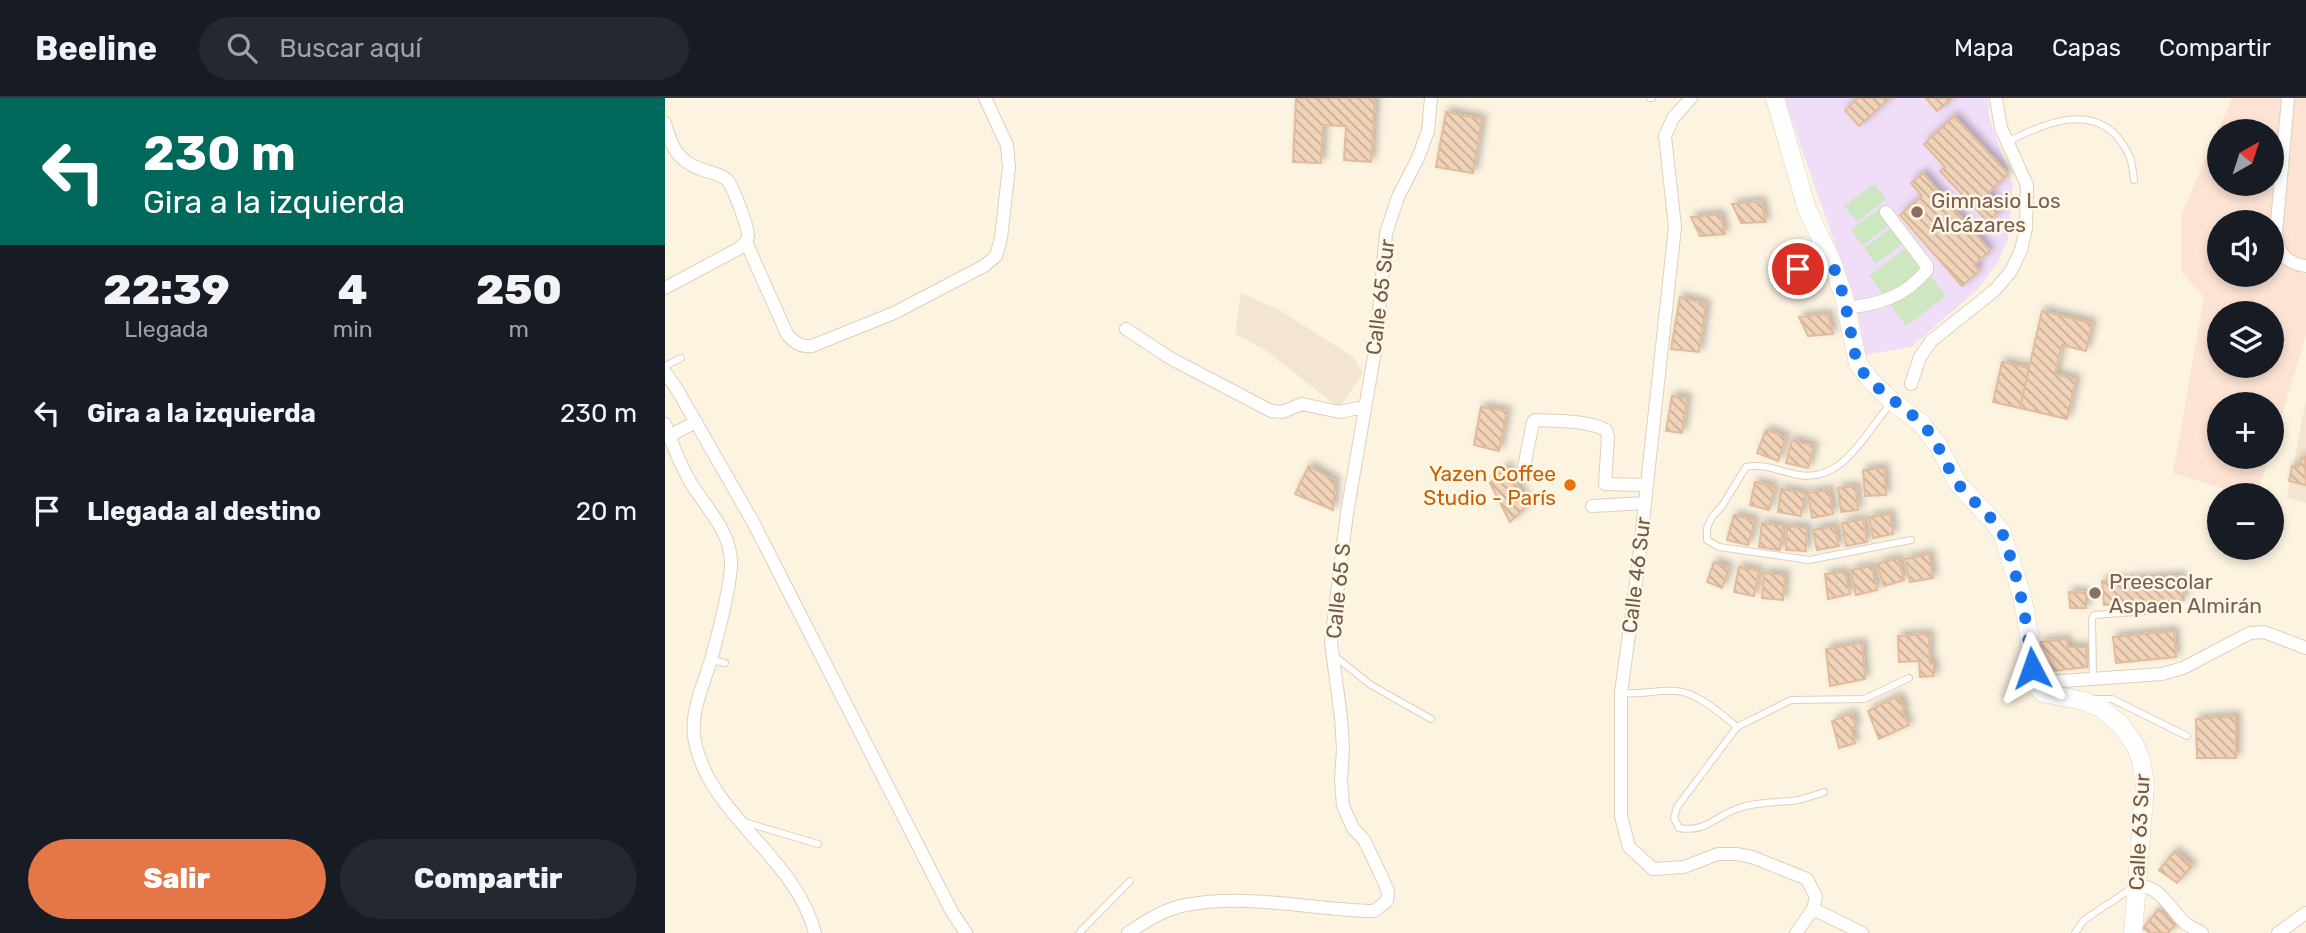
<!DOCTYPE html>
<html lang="es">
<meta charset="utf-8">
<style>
:root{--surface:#171b24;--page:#242831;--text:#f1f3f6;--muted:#9ea1a6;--line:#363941;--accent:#e47647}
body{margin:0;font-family:Rubik,sans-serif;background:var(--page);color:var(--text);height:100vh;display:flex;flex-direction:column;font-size:26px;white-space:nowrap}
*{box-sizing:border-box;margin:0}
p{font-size:23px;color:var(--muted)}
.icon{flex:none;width:38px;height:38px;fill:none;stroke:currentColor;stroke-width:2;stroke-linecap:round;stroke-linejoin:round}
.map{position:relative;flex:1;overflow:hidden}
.panel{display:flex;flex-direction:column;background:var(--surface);width:665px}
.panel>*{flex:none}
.guide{background:#00695c;color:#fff;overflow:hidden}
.needle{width:46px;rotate:39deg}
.tools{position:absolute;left:1542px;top:21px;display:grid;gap:14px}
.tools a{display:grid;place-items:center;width:77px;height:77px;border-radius:50%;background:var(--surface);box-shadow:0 4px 10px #0003;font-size:35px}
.pin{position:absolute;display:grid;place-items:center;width:60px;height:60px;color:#fff;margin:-30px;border:4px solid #fff;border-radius:50%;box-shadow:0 2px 7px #0007}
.me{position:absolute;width:77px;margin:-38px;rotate:356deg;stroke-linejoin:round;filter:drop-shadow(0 0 5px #0008)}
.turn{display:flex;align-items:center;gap:24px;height:147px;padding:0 28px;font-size:32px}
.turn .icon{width:91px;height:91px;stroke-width:2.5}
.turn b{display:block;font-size:49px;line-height:60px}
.eta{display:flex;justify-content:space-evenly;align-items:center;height:119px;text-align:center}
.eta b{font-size:42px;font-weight:800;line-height:49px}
.button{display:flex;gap:14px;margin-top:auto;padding:14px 28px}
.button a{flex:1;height:80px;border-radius:42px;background:var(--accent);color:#fff;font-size:28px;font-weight:800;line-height:80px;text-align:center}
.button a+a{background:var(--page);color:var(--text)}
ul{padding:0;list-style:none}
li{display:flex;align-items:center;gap:21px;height:98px;padding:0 28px}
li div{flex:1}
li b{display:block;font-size:26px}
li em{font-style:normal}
header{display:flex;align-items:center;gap:42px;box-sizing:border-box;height:98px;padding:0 35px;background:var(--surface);border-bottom:2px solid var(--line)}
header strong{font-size:33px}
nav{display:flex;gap:38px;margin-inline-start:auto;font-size:24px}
.search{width:490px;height:63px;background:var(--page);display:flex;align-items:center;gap:18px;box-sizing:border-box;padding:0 24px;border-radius:38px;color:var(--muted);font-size:26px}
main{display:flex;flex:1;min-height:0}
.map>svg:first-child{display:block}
.residential{fill:#f3e5cf}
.commercial{fill:#fce3d4;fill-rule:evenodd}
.education{fill:#f0def8}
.pitch{fill:#cde8c0}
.building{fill:url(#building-back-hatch);stroke:#e3bb9a;stroke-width:2;filter:url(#shadow)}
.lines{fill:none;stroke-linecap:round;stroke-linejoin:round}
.lane-casing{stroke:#dfd0bd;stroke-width:8}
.street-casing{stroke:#dfd0bd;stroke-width:14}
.secondary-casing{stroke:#e4d1bb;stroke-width:19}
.lane{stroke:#fff;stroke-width:6}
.street{stroke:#fff;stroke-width:12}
.secondary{stroke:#fff;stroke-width:18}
.route{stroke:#1a73e8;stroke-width:12;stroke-dasharray:0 21.6}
.education-dot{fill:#8d6e63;stroke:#fff7e6;stroke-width:2.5}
.food-dot{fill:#e8710a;stroke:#fff7e6;stroke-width:2.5}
.labels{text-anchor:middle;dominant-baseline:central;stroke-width:5;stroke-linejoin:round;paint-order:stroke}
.education-label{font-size:21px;fill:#785e54;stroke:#fff7e6;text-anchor:start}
.street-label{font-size:21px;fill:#725a48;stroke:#fff7e6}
.food-label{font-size:21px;fill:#c56008;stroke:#fff7e6;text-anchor:end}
</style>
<header>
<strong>Beeline</strong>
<div class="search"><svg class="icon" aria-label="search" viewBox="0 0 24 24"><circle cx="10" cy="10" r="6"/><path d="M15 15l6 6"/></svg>Buscar aquí</div>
<nav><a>Mapa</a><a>Capas</a><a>Compartir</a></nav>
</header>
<main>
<section class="panel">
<div class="guide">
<div class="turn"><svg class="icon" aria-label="left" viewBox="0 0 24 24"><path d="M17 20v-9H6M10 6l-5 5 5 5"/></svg><div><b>230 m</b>Gira a la izquierda</div></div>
</div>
<div class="eta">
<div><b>22:39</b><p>Llegada</p></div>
<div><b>4</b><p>min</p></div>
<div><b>250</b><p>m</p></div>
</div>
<ul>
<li><svg class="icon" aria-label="left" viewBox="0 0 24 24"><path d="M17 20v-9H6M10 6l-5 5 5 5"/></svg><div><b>Gira a la izquierda</b></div><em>230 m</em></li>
<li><svg class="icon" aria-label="arrive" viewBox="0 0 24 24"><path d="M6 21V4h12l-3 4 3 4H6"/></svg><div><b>Llegada al destino</b></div><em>20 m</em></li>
</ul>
<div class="button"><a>Salir</a><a>Compartir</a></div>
</section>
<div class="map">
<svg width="1641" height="835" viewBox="0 0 1641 835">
<defs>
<pattern id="building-back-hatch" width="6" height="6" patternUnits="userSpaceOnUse" patternTransform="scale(1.75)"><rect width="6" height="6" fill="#f0d3b9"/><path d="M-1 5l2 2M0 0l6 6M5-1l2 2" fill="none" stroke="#c7ae98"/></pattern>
<filter id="shadow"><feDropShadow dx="4" dy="-4" stdDeviation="3.5" flood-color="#0004"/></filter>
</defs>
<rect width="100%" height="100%" fill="#fcf3e1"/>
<path class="residential" d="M576,195l40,18 72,46 10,16 -24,35 -75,-59 -29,-15z
M1641,302v103l-19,-5z"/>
<path class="commercial" d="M1567,0h74v237l-34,112 -1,-43h-52v53h50l-12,38h-14l-70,-22 31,-176 -22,-25v-59zM1554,33h52v53h-52zM1554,124h52v53h-52zM1554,215h52v53h-52z"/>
<path class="education" d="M1119,0h204l1,19 24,68 -5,54 -12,26 -20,26 -65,56 -46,8 -8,-48z"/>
<path class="pitch" d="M1209,86l12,15 -29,23 -13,-16z
M1215,110l12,15 -30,23 -11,-16z
M1229,128l12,15 -30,23 -12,-16z
M1244,148l16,21 -40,30 -16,-21z
M1265,177l16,21 -40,30 -16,-22z"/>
<path class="building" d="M631,0h79l-4,64 -27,-2 2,-34 -23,-1 -2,38 -28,-1z
M1193,0h32l-31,28 -14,-16z
M1261,0h26l-15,13z
M781,14l36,7 -9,54 -37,-6z
M1289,18l54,58 -20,19 14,15 -14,14 -48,-51 5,-4 -21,-23z
M1258,75l67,78 -16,14 5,6 -17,15 -62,-71 22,-19 -11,-13z
M1096,103l5,21 -25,1 -9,-19z
M1055,116l5,20 -25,2 -9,-19z
M1015,199l26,7 -7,48 -28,-3z
M1377,213l50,12 -6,28 -24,-6 -7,29 21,5 -9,40 -47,-11z
M1163,216l5,20 -25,2 -9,-19z
M1337,264l27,6 -9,40 -27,-6z
M1007,298l15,2 -5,35 -16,-2z
M816,309l26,4 -8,40 -25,-6z
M1101,332l20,7 -8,24 -21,-8z
M1127,342l22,6 -6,22 -22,-5z
M1640,358l1,29 -17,-4 3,-15 7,1 2,-9 3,1z
M644,368l26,15 -2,29 -38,-16z
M842,368l21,39 -18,17 -20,-39z
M1219,370l2,27 -21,1 -2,-26z
M1090,384l19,5 -5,23 -19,-5z
M1191,388l2,24 -17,2 -3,-24z
M1116,391l24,4 -4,23 -23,-4z
M1164,392l4,24 -21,4 -4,-25z
M1225,416l3,20 -20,4 -4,-21z
M1069,417l21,5 -7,25 -21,-5z
M1198,421l4,23 -21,4 -4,-23z
M1097,425l21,3 -3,24 -21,-3z
M1122,428l20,2 -1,23 -20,-1z
M1169,428l5,20 -22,4 -4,-20z
M1264,456l4,24 -23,4 -5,-23z
M1233,460l6,22 -20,6 -7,-22z
M1049,464l15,6 -7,20 -15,-6z
M1207,468l5,24 -21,5 -5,-25z
M1074,469l20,4 -5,25 -20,-4z
M1180,474l5,22 -22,5 -3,-25z
M1099,475l21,2 -2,25 -21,-2z
M1517,478l2,24 -80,5 -2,-24z
M1404,494l17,1v15h-16z
M1509,533l2,26 -60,6 -3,-26z
M1264,536l1,29 4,1v12l-14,1 -1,-16 -20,1 -1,-26z
M1401,541l2,8h18l1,20 -43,5 -3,-30z
M1197,545l3,36 -35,7 -4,-37z
M1233,598l7,13 -3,2 7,14 -30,14 -11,-28z
M1187,615l4,14 -5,1 4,15 -16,5 -7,-27z
M1571,618v42h-39l-1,-39z
M1510,753l17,15 -15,17 -18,-13z
M1494,811l17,15 -8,9h-18l-7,-5z"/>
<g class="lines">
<g class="lane-casing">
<path id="lane" d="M985,0h2
M1342,44c41,-21 94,-43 121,11 4,7 5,18 6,27
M1109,177l56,-12
M0,268l16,-8
M1227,304c-25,28 -48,81 -93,73 -18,-3 -34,-12 -53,-8l-24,39 -10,11 -5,11v12l12,7 90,13 102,-20
M668,557l38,30 60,34
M46,562l14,3
M1428,580l-1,-59 2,-4 78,-6
M956,595c21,2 38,-4 55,-2 21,1 45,23 61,36
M1427,601h20l75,37
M1159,694c-8,3 -17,6 -26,8 -20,3 -40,1 -59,8 -23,7 -32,25 -60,20l-5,-10 3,-11 60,-80 54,-27 73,-1 45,-21
M79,724l74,22
M414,835l51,-52
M1410,835l9,-13 48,-32"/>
</g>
<g class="street-casing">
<path id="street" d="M1026,0l-18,20 -8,18 10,91 -38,349 -16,117v123l8,31 24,22 31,-2 34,-13h18l16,3 55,22 9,18 -3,12 -17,24
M1623,0l-12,136c2,19 10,29 30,32
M0,25c7,25 12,38 38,47 9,3 19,4 25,11 5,6 21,48 20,55 -1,7 -5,9 -10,13l-73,39
M81,144l41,92c8,9 13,13 25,12l82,-33 90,-47 12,-10 5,-18 8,-71 -2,-22 -22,-47
M1181,210c33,-4 59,-11 81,-38v-4l-41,-54
M461,231l44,29 101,53 11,1 20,-8 37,8 25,-5
M0,274l13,19 75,131 199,390 14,21
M1246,286l9,-27 11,-16 64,-51 16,-19 10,-21 5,-22 1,-43 -26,-57 -5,-30
M0,326c6,18 14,37 23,54 15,27 42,51 43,83 1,22 -14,77 -20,99 -8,27 -22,53 -16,82 15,74 100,114 120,191
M4,338l27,-14
M858,374l10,-50 2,-2c22,1 51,0 71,10l2,7 -3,47 42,1
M927,408l53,-3
M1369,585l128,-9 21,-6 67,-35 14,-1 42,16
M1472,788c23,-2 34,25 49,38 5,3 11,6 16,9
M1148,811l49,24
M463,835c18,-12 36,-24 58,-28 62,-12 126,5 188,6l13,-10 1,-10 -8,-18 -16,-33 -11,-12 -10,-22 -2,-26 2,-31 -2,-31 -10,-76 16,-129 29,-168 10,-112 12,-36 20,-39 10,-27 3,-33
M1613,835l28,-20"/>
</g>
<g class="secondary-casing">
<path id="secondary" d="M1110,0l32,111 25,53 12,35 14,67 15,19 20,19 28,21 18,24 19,37 34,36 10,13 20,63 7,37 5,50 9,10 41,8 18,8 19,16 14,20 6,15 4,25 -12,148"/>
</g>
<use href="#lane" class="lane"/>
<use href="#street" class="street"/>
<use href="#secondary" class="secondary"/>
</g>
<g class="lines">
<path class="route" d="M1133,171l34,-7 12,35 13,67c16,25 42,38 63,58 19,17 24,43 39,63 13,17 32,29 43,48 5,9 7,20 10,30 11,35 16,69 20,105"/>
</g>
<g class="education-dot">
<circle cx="1252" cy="114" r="7"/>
<circle cx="1430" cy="495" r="7"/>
</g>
<circle class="food-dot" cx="905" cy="387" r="7"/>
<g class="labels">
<g class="education-label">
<text x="1266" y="102">Gimnasio Los<tspan x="1266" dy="24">Alcázares</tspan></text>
<text x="1444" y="483">Preescolar<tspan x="1444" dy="24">Aspaen Almirán</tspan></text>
</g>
<g class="street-label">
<text transform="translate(715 199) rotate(-83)">Calle 65 Sur</text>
<text transform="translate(971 477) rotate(-83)">Calle 46 Sur</text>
<text transform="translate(673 493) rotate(-84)">Calle 65 S</text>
<text transform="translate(1474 734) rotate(-87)">Calle 63 Sur</text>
</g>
<g class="food-label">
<text x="891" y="375">Yazen Coffee<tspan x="891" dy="24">Studio - París</tspan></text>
</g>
</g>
</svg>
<div class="tools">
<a><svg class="needle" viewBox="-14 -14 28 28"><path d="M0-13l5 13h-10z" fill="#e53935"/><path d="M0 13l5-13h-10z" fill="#9ea1a6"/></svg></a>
<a><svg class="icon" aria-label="sound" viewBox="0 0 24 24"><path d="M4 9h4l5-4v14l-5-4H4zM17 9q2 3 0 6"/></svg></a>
<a><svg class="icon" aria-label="layers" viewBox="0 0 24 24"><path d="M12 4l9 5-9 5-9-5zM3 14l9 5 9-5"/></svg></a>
<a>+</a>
<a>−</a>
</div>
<div class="pin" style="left:1133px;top:171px;background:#d93025"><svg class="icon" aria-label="arrive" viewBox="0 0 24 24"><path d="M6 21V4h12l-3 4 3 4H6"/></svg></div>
<svg class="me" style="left:1367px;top:570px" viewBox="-20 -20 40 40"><path d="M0-17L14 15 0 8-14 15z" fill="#1a73e8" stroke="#fff" stroke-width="4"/></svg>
</div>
</main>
